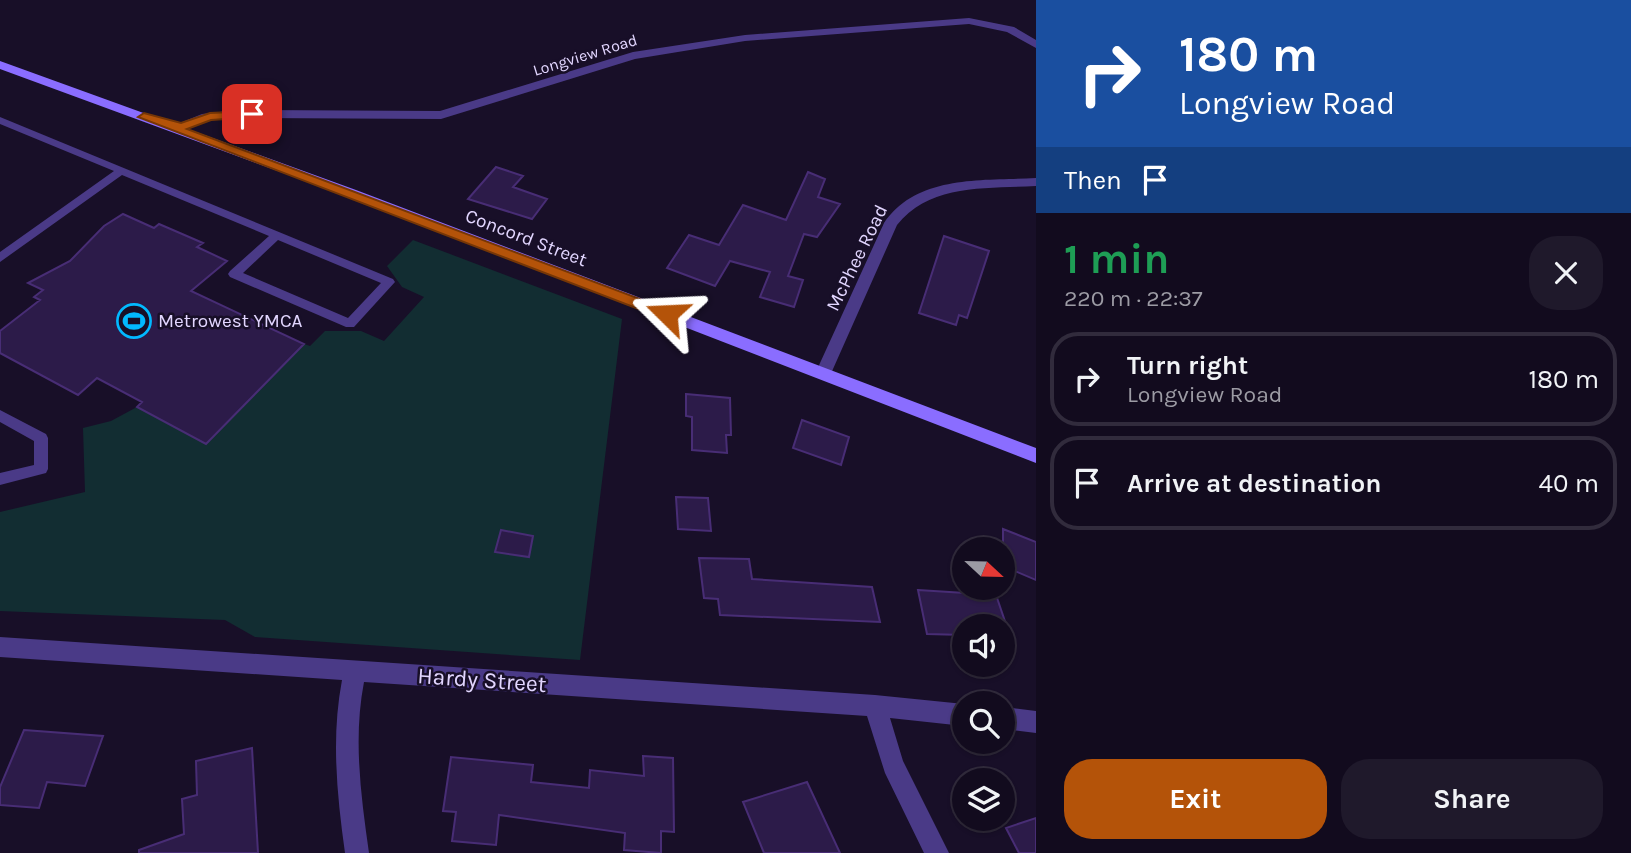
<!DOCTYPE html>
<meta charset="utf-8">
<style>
:root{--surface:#120b1e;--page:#1f192b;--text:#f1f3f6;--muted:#9c9ba4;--line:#312b3c;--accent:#b45309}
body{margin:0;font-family:Karla,sans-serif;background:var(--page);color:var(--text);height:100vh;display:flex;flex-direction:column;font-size:26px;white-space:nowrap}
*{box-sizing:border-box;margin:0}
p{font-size:23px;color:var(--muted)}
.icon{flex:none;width:38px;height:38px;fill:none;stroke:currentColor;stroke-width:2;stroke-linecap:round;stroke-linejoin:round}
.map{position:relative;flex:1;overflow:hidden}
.details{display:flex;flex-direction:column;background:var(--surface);width:595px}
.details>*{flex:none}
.banner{background:#1a4fa0;color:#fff;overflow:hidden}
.needle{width:46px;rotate:112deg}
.tools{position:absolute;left:952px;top:537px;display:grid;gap:14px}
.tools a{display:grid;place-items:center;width:63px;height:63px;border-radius:50%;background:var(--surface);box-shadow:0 2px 5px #0004,0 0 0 2px var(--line);font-size:35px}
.pin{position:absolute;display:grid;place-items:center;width:60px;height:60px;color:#fff;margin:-30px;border-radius:14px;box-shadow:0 4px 10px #0006}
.me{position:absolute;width:77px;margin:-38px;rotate:291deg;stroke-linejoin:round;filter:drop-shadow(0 0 5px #0008)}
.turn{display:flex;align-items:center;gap:24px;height:147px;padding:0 28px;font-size:32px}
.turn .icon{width:91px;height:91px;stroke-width:2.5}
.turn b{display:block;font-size:49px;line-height:60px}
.then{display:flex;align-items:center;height:66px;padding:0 28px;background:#0003;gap:14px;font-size:26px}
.round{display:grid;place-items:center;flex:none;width:74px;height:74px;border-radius:28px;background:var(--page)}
.overview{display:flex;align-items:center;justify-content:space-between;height:119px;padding:0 28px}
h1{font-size:42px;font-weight:700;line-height:52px;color:#1e9e55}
.primary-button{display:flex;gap:14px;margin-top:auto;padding:14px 28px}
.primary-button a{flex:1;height:80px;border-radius:28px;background:var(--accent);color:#fff;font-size:28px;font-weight:700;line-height:80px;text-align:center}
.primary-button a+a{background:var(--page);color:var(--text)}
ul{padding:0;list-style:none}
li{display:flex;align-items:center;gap:21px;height:94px;margin:0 14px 10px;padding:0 14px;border:4px solid var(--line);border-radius:28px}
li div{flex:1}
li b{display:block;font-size:26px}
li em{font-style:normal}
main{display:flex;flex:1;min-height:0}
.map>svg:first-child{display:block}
.green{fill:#122d32}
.building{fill:#2c1b49;stroke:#482d75;stroke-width:2}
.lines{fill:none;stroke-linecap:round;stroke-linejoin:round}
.lane{fill:#4a3a87;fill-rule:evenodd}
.street{fill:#4a3a87;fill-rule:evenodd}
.secondary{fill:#8a6dff;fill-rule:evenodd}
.route{fill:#b45309;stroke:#753606;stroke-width:2}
.labels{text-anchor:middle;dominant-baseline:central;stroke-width:5;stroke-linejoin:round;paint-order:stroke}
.far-street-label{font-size:16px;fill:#e2d6ff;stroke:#180f28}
.street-label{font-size:19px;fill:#e2d6ff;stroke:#180f28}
.poi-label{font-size:19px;fill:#e2d6ff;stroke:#180f28;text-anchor:start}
.near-street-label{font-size:23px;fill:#e2d6ff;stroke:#180f28}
</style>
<main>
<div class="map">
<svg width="1036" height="853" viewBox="0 0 1036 853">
<rect width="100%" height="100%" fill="#180f28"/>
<path class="green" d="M413,240l209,79 -42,341 -325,-23 -30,-17 -225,-9v-99l85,-20 -2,-64 28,-7 26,-14 69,37 98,-100 6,2 15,-15h36l23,10 40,-44 -22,-10 -15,-21z"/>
<path class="building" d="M496,167l27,9 -10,11 34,12 -15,20 -64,-20z
M808,172l17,7 -7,18 22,7 -23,33 -13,-3 -16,42 15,4 -9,27 -34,-10 10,-25 -40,-11 -15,25 -48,-18 22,-33 30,10 24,-40 43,15z
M123,214l31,14 5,-4 44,19 -6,4 30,14 -36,30 113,53 -98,100 -69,-37 5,-5 -45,-24 -19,17 -78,-42v-22l40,-31 -6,-3 9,-7 -15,-7 42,-22 34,-35z
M944,236l45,15 -22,67 -8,-3 -3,10 -37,-12z
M686,394l44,4 1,37h-5l1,18 -35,-3v-33l-6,-1z
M802,420l47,17 -8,28 -48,-17z
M676,497l32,1 3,33 -33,-2z
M1003,529l33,13v38l-33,-14z
M501,530l32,6 -4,21 -34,-5z
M699,558l50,1 3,20 120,8 8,35 -160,-7 -2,-16 -14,-1z
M918,590l78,5 14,41 -7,-1v-9h-39v9l-37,-1z
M24,730l79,6 -18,50 -38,-4 -8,26 -39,-3v-18z
M252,748l6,105h-119v-3l45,-16 -2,-35 15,-4 -1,-34z
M643,756l30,2 1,74 -13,-1v22l-37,-3 1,-17 -126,-18 -3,30 -44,-4 4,-29 -13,-1 8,-54 82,8 -2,17 58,6 1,-18 54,6z
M807,782l33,71h-76l-21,-51z
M1036,818v35h-17l-13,-25z"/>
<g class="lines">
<path class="lane" d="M0,117l393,162 2,3 -41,45h-8l-116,-50 -2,-3 2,-3 39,-35 -147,-61 -122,87v-10l114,-81 -114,-47zM278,240l103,43 -33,35 -105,-45z
M0,410l46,24 2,4v31l-2,4 -46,12v-12l34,-8v-24l-34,-19z"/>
<path class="street" d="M969,18l45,9 22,13v8l-29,-16 -38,-8 -224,17 -110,18 -194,60 -205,-1 -31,3 -24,10 -26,-9 6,-4 19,5 22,-9 34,-4 204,1 193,-59 112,-17z
M1036,178v8c-49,3 -105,-3 -139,39l-68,153h-12l-2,-4 69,-151c33,-49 100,-42 152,-45z
M0,637l875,58 89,9v22l-74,-8 13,43 46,92h-25l-39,-80 -18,-57 -503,-34c-11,57 -3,114 5,171h-24c-8,-58 -14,-115 -3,-173l-342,-23z
M1003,707l33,4v22l-33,-4z"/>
<path class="secondary" d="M0,61l356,129 680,258v15l-690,-267 -346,-127z"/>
</g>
<path class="route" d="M252,111l4,1v5l-45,3 -24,9 485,182 2,3 -2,4h-10l-524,-201 6,-4 37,10 29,-10z"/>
<defs>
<g id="stadium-ring" transform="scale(1.75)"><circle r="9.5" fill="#180f28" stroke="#02b9ff" stroke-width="1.5"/><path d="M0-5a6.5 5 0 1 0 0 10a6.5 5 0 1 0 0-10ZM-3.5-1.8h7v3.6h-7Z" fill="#02b9ff"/></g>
</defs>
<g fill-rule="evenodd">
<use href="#stadium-ring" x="134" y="321"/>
</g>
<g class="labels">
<g class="far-street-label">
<text transform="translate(585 55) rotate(-17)">Longview Road</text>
</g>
<g class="street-label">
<text transform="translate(526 238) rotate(21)">Concord Street</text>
<text transform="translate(857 258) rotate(-64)">McPhee Road</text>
</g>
<g class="poi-label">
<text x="158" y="321">Metrowest YMCA</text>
</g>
<g class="near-street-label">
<text transform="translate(482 680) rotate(4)">Hardy Street</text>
</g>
</g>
</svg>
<div class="tools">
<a><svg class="needle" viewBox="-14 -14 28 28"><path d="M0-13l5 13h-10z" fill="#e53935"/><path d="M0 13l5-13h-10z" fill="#9c9ba4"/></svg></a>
<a><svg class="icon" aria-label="sound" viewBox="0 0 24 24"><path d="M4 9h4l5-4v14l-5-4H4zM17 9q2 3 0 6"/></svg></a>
<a><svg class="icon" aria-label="search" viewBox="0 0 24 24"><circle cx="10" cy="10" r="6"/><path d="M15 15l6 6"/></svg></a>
<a><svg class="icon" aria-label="layers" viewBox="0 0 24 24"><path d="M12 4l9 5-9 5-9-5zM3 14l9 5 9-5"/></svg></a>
</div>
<div class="pin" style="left:252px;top:114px;background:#d93025"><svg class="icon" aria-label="arrive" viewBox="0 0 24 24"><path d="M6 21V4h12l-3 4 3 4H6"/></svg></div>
<svg class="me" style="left:667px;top:314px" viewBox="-20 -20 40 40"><path d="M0-17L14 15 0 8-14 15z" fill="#b45309" stroke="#fff" stroke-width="4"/></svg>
</div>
<section class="details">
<div class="banner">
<div class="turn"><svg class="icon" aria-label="right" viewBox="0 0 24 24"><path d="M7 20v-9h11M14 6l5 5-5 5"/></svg><div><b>180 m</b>Longview Road</div></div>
<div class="then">Then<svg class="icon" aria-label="arrive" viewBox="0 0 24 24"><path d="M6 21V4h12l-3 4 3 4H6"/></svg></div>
</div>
<div class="overview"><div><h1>1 min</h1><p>220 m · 22:37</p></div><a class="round"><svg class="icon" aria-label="close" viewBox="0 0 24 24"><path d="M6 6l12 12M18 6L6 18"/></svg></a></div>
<ul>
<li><svg class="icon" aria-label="right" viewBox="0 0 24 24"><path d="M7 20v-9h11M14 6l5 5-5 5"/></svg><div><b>Turn right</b><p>Longview Road</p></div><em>180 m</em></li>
<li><svg class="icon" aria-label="arrive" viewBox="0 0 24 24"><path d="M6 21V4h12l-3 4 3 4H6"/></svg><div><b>Arrive at destination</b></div><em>40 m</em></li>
</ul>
<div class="primary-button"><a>Exit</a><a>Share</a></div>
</section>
</main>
